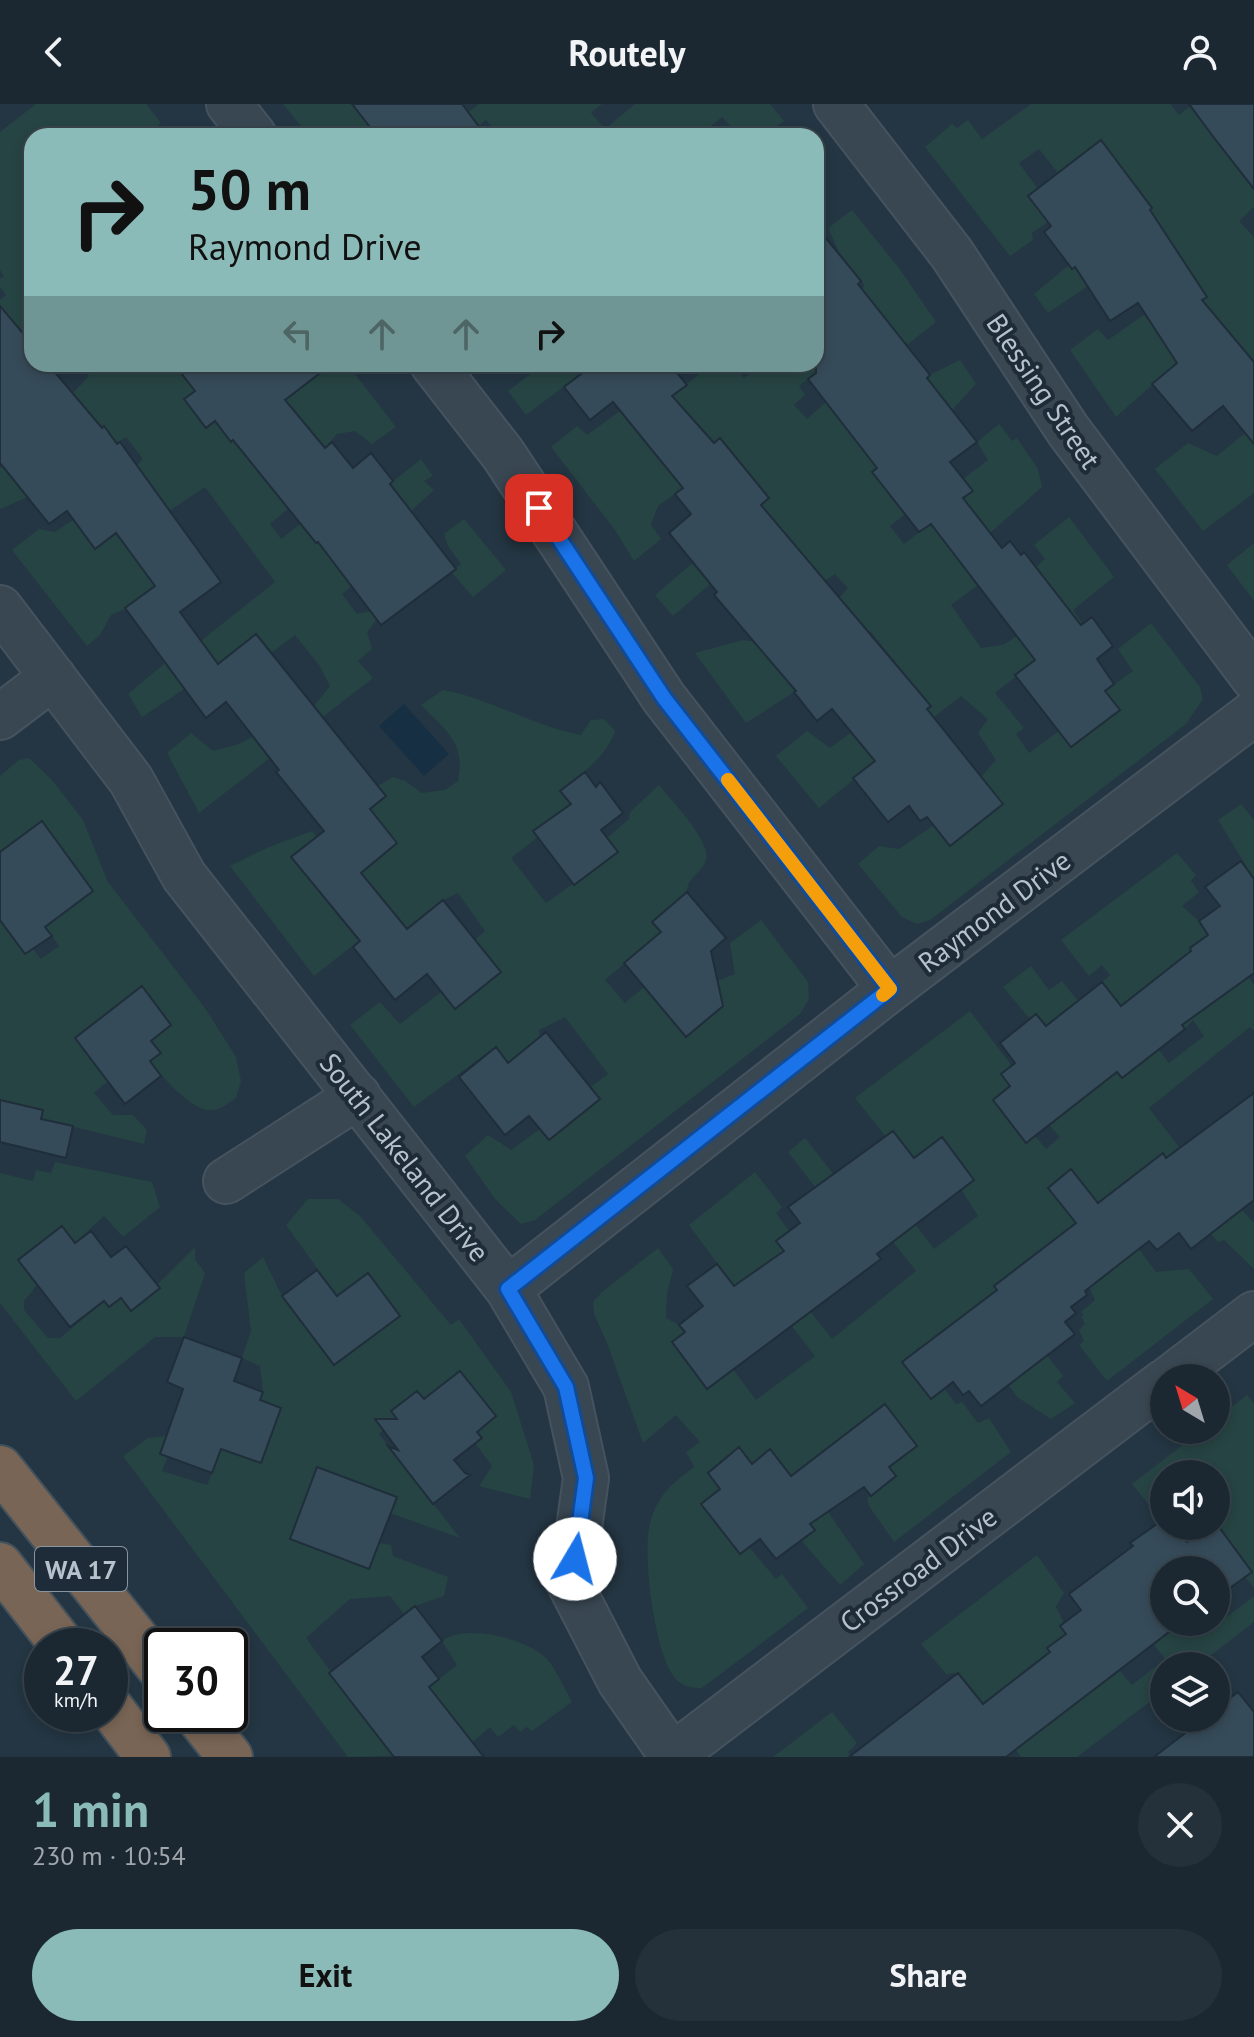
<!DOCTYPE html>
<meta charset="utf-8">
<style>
:root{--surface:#1b2832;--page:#24303a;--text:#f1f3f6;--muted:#a0a6ac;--line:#39444d;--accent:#8bbbb9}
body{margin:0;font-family:"PT Sans",sans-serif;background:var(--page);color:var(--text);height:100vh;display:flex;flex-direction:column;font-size:30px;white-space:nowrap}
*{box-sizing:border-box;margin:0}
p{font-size:26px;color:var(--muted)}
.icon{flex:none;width:44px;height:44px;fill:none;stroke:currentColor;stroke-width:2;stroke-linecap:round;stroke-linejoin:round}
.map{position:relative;height:1653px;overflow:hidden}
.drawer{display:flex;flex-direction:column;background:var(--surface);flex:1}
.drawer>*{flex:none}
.guide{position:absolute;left:24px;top:24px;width:800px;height:244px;border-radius:24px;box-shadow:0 4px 12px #0003,0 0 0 2px var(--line);background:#8bbbb9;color:#111;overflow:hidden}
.needle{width:52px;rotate:322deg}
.fabs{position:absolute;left:1150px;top:1260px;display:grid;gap:16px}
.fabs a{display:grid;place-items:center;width:80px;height:80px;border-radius:50%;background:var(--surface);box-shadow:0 4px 12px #0003,0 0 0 2px var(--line);font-size:40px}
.speed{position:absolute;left:24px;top:1524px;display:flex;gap:16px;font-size:40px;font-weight:700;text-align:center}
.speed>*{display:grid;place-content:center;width:104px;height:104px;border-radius:50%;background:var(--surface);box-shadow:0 4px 12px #0003,0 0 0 2px var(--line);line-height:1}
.speed small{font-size:20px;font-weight:400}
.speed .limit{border:4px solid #111;border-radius:12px;background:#fff;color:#111}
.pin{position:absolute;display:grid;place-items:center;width:68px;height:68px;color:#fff;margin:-34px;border-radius:16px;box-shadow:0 4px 12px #0006}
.me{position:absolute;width:88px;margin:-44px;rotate:8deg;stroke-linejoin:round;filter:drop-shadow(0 0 6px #0008)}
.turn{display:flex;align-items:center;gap:28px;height:168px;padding:0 32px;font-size:36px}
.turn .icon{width:104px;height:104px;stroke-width:2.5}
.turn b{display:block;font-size:56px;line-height:68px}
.lanes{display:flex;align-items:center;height:76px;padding:0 32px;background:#0003;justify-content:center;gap:40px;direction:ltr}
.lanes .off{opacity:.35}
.round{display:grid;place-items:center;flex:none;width:84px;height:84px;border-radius:42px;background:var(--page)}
.head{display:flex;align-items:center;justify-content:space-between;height:136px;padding:0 32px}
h1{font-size:48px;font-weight:700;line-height:60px;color:var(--accent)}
.cta{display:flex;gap:16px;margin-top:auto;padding:16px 32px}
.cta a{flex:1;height:92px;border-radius:48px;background:var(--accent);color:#111;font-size:32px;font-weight:700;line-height:92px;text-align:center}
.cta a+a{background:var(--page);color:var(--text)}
header{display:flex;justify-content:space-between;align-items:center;height:104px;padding:0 32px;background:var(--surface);font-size:36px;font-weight:700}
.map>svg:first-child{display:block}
.green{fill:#264443}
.water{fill:#162f42}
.building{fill:#364b59;stroke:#1f2e3a;stroke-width:2}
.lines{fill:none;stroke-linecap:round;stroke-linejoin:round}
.street-casing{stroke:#46535f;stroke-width:48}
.highway-casing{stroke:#43525d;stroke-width:48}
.street{stroke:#394752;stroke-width:44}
.highway{stroke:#796555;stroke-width:44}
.route-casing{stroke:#114b97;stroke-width:20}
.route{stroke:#1a73e8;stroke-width:14}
.slow{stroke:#f59e0b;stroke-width:14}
.labels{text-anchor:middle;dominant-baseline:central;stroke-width:8;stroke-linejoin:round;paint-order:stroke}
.shield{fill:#1d2c38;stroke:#8895a0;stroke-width:2}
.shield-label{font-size:26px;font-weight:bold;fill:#b6c2cc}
.street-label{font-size:28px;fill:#b6c2cc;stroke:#1d2c38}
</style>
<header><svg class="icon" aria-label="back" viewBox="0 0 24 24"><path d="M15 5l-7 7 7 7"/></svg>Routely<svg class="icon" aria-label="person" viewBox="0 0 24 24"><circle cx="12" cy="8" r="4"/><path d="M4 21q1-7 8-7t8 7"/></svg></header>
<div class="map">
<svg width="1254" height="1653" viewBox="0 0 1254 1653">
<rect width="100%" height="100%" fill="#243643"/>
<path class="green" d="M36,0h110l15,19 -15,13h-22l-7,-8 -9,8 -5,-6 -8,6h-63v65l-2,2 2,5v136l-32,11v-55l6,-5 -6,-8v-8l4,-3 -4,-6v-138z
M283,0h69l19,25 -10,7h-52z
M479,0h123l-11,9 14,16 30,-25h135l14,17 -21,15h-11l-4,-3 -9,3 -17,-19 -23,19h-200l-13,-16 -20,16h-29z
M1031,0h139l9,11 11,-9 25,33 39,-29v41l-18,14 18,24v18l-15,14 15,16v125l-62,-12 -76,67 -46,-67 28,-21 10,11 37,-26 11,17 51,-35 -42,-62 -117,79 -14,-19 35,-29 4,4 79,-61 -51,-67 -43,32 -19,-24 -20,14 19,26 10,33 -16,11 1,7 -23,16 -85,-109 27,-23 5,4 11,-8 14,19z
M852,106l47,58 37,54 -28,22 -30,-19 -79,61 6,9 -11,10 13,14 19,-17 26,33 78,-60 30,-15 16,24 -24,26 -47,104 -15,12 14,18 68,-52 -9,-13 25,-19 -11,-18 22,-18 13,17 5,-3 21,31 4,18 -52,46 -33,25 21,27 -27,20 30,43 22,-3 14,-9 2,4 46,-35 -29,-38 9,-8 -11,-14 35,-28 45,60 -41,33 10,14 -88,69 29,35 -8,6 13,19 30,-22 12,16 48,-36 -14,-20 28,-20 -15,-22 33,-26 49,64 3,12 -17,25 -256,196 -13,4 -15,-7 -44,-53 21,-18 20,3 35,-24 16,20 31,-68 15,-17 -18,-27 10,-14 -27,-23 -35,27 -10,5 -97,80 -43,-52 31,-25 23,17 31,-23 19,23 51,-42 -61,-75 -76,61 -48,31 -51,-70 48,-13 13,2 83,-44 9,-10 -13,-14 -10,7 -110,-1 -42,36 -18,-21 114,-97 -50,-59 -36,49 -25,18 -7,19 10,14 -27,22 -19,-31 -64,-83 26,-21 10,9 33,-24 13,15 68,-53 -6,-9h38l11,14 19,-14h53v-40l49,-38 -26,-34 -11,-24z
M81,260h103l11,27 -10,9 21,28 9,-7 16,21 78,-60 -11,-18h49l49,63 -24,17 -17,-13 -18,3 -12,14 -36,60 -19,16 11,15 19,-15 17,19 104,-84 12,17 -9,5 10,9 -23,21 -3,-4 -56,79 -10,8 15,20 14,-3 6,8 -10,13 5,17 -14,12 15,17 -174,135 -32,-60 24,-20 22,18 23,-6 77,-38 17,-21 -11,-21 -24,-30 -24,18 -15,-19 -73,56 -41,27 -14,-23 36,-30 -4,-9 9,-7 9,11 97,-77 -70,-95 -55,37 5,62 -30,23 -14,6 -11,20 -13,11 -75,-96 27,-21 16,3 18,-12 23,29 66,-50 -25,-34 6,-6 -17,-22 -98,60 -28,12v-41l84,-61 -11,-14 16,-17z
M544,260h50l-68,51 -18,-24z
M1245,329l9,10v50l-51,38 -48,-62 33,-26 29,13z
M464,415l42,51 -33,27 -22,-25 10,-8 -13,-18 -4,-12z
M1254,439v58l-27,-36z
M443,586c50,9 88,36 138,45l10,-15 13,-1 11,12c-8,25 -34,44 -54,59l10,14 -37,27 4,6 -27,21 35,45 71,-51 -10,-14 22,-19 1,-7 29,-27c12,15 53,57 47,75 -4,13 -19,17 -19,32l-35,29 9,11 -56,48 20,23 19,-16 42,50 36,-30 -5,-26 18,-7 -5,-31 31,-23 47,62 1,17 -9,15 -265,206 -14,4 -26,-25 -30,-43 23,-21 23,15 29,-21 9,11 51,-41 -9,-12 17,-13 -43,-57 -26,13 1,7 -32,26 -13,-16 -81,60 -64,-82 30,-23 20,22 41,-32 15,17 45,-36 -26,-33 10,-9 -27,-38 -15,7 -36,29 -14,-15 -79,62 -84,-110 39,-19 43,-16 5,6 -26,20 36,43 70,-57 -27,-34 16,-13 -8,-10 15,-9 12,4 17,12 23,-3 13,-9c8,-39 -12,-50 -37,-76z
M29,654l23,22 31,40 25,62 97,126 31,49 5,24 -5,17c-6,4 -15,11 -22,12 -21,4 -52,-34 -64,-49l10,-8 -9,-12 20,-17 -29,-38 -67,52 33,43 -14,12 19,22h20l14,15 -3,14 -103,-25 2,-9 -43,-10v-180l26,33 7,-4 8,10 18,-13 -14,-19 48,-36 -51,-70 -42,31v-76l19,-16z
M1241,700l13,16v59l-36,-59z
M1177,749l19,22 -5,6 8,11 -17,14 17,15 9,14 -18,13 33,47 25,-18 6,8v46l-4,-4 -101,81 70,91 15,-10 13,16 -6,4 13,14v46l-30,-29 -6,2 -7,-8 9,-7 -58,-74 -72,57 37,48 12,-9 17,23 33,-3 24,30 -106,82 -28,-36 5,-4 -5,-11 6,-6 -4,-7 3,-2 -3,-3 14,-12 -9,-20 -32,-40 -60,46 69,90 -6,6 18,21 -24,16 -34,-22 -9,-13 5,-5 -49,-64 -61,46 28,38 13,-11 12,16 6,-2 16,21 11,-5 22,34 -117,90 -25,-36 -2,-8 29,-22 -7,-9 27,-22 -30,-40 -87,65 65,94 -24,21 -39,-45 13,-11 -26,-34 11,-10 -29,-36 -18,15 -13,-16 -31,25 12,16 -19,15 39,50 9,-7 27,32 6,-5 26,34 -106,80c-10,0 -20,-1 -27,-10 -21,-24 -33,-125 -25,-155 8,-29 22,-39 44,-56l-8,-15 14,-10 -24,-27 -33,28 -36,-100 -13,-29 -1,-12 9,-10 56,-44 15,21 -6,25 -1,24 13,7 6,7 -13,11 35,45 26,-19 23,31 59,-44 -60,-77 -19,10 -47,-64 66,-53 27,35 -6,6 13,18 -12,10 7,10 -13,10 61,78 84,-68 -64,-81 -14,12 -15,-20 -8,5 -27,-35 17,-14 37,47 19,-14 45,60 9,-7 19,25 44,-33 -17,-27 13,-10 -32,-41 -28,20 -20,-26 -8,5 -31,-39 115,-87 42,55 -11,8 9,12 -17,14 33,43 9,-7 11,13 14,-12 -11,-12 46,-36 -59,-75 -6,5 -27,-32 28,-21 18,24 13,-9 16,20 -10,9 54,68 36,-29 11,14 35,-27 -11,-16 -8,9 -36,-45 -28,22 -19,-24 8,-7 -8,-10 -13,11 -28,-36z
M55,1058l97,20 8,25 -37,30 -19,-21 -29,27 -14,-17 -43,34 19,25 -13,16v9l24,28h12l44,-37 6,6 11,-9 10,12 28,-21 -2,-4 38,-38v12l10,14 -21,64h-29l-79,64 -76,-98v-130l33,8 3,-11 15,3z
M308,1095h30l22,17 91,109 8,-6 52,73 23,73 -4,34 -51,-13 13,-20 -17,-23 7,-5 -5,-6 19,-16 -36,-45 -36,28 -7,-8 -26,20 6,8 -18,15 81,104 -70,-25 6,-17 -79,-29 -27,72 79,30 10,-26 12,2 2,11 55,21 -4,19 -29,10 -11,8 -14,-18 -40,3 -44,39 82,111 56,-43 -15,-19 28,-22 -15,-24c23,-18 85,-3 105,18 10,11 17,30 25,43l-40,29 -5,-4 -7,5 -6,-7 -16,12 -8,-10 -31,27 -111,3 -225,-301 25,-18 18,-2 -6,17 8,3 -6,15 45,14 14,-36 40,14 20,-55 -21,-8 3,-8 -3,-26 -18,-8 9,-27 -7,-58 19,-16 19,39 52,69 66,-49 -32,-43 -31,23 -51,-71z
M1247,1291l7,8v185l-9,-11 7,-6 -36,-48v-49h-52v37l-6,5 -26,-32 70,-54h14v-11z
M1037,1451l27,38 -8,14 8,16 -4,4 6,7 -19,15 38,48 35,-26 12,14 33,-26 -11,-14 7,-6 -11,-14 14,-3h52v-3l3,4 35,-27v26l-57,44h-33v25l-87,66h-56l-63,-84 -12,1 -25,-30z
M832,1608l25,31 -9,9 3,5h-78z"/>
<path class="water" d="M404,600l45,50 -25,22 -45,-50z"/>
<path class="building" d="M352,0h110l24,32h-109z
M1189,0h65v85l-39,-50z
M1101,36l51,68 -2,2 57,87 -5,3 52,62v82l-31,-38 -31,25 -40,-47 25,-21 -39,-60 -28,18 -35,-54 -3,2 -28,-37 7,-6 -23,-30z
M816,122l45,55 -3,3 72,91 -3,3 50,64 -27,20 23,29 -10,7 39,50 8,-7 11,14 3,-3 57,73 11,-8 21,29 -16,13 17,25 -9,7 15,19 -49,37 -56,-72 20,-15 -104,-136 -12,8 -47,-60 5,-4 -69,-89 8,-6z
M0,202l32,38v20h16l54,64 2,-2 13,18 3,-2 101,140 -41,30 38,52 38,-30 130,162 -16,13 27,34 -36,30 46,56 36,-29 58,72 -46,37 -28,-35 -32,26 -42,-53 7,-6 -69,-84 33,-26 -48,-59 3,-2 -53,-68 -20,16 -81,-110 30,-22 -39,-53 -21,16 -28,-38 -18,13 -49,-61z
M174,260h158l-47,36 40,48 7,-6 21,26 18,-15 22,28 -3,3 66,85 -75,56 -63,-83 -2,1 -83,-103 -2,2 -16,-21 -9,7 -22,-29 11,-8z
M594,260h76l17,21 -15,11 42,47 6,-5 49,60 -8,7 170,201 -4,3 76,95 -53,42 -23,-29 -7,4 -11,-15 -21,16 -35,-44 22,-17 -43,-52 -15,12 -23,-29 2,-1 -82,-96 3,-3 -48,-59 22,-19 -16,-20 8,-6 -70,-86 -23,18 -26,-33z
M585,668l11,15 4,-5 23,31 -22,17 17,22 -44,33 -41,-54 38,-27 -11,-13z
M42,717l51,70 -48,36 7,9 -27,18 -25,-34v-68z
M1241,757l13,18v94l-72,52 3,4 -63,49 -5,-6 -91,71 -33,-43 17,-14 -9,-12 14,-11 -15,-20 36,-29 10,12 56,-44 19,24 70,-55 -1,-3 18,-13 -9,-14 21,-15 -15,-19z
M687,788l39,46 -15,13 12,55 -37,31 -62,-74 37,-31 -9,-10z
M142,882l29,39 -20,16 10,12 -11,8 11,15 -36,28 -50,-66z
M546,928l54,67 -51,41 -20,-24 -24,19 -46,-58 37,-30 12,16z
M1254,989v107l-63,49 -12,-16 -22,17 -8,-9 -64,50 2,4 -16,12 5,6 -11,9 10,12 -94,72 -12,-15 -6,4 -10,-13 -22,17 -29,-37 95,-72 -3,-4 82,-63 -28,-35 23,-19 27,34 65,-50 3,5z
M0,996l43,10 -2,9 32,7 -7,32 -66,-16z
M893,1027l21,27 28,-21 32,43 -97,74 4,5 -174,130 -35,-47 13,-10 -6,-7 24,-19 -16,-20 30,-22 17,22 50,-35 -8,-10 24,-18 -12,-16z
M62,1122l13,17 16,-12 20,26 15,-11 34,42 -29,23 -10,-13 -12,9 -5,-6 -34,26 -52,-67z
M317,1166l20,26 31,-23 32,43 -66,49 -52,-69z
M184,1233l58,21 -8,23 29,11 -3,8 21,8 -20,55 -40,-14 -9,24 -52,-19 23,-65 -16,-7z
M460,1267l36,45 -19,16 5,6 -28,22 11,13 5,2 -37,29 -45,-58 10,4 -23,-31h22l-6,-8 26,-20 7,8z
M885,1300l32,42 -28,21 7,9 -25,20 -7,-9 -54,37 5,6 -39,29 -16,-20 -20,15 -39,-50 19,-15 -12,-16 31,-26 13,17 18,-15 21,27z
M317,1363l80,30 -28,72 -79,-30z
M1164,1415v7h11l12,16 24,-16h5v-3l36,49 -36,26v-28h-52v52h18l-176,135h-157l109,-84 25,31 67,-52 -3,-4 19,-14 -6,-8 21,-16 -12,-16 64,-48 -3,-3z
M415,1502l27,35 -20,16 17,22 -10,8 55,70h-90l-65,-84z
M1238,1588l16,20v45h-100l51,-39h11v-9z"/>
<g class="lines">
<g class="street-casing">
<path id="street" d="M229,0l25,32
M836,0l116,150 116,176 186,248
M433,260l70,90 161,244 226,291
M0,504l131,172 53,96 324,413 58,98 20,91 -15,108 49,95 53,76
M0,613l53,-40
M226,1077l132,-85
M508,1185l382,-300 364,-276
M1170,1274l84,-64
M672,1652l492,-374"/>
</g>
<g class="highway-casing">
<path id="highway" d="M0,1364l162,203
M0,1461l63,81
M110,1603l38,50
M196,1610l34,43"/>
</g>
<use href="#street" class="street"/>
<use href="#highway" class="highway"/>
</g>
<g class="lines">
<g class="route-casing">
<path id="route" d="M539,404l125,190 226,291 -382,300 58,98 20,91 -11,81"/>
</g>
<use href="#route" class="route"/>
<path class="slow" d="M728,676l162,209 -7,6"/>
</g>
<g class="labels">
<rect class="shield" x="35" y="1443" width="92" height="44" rx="6"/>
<g class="shield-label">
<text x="81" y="1465">WA 17</text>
</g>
<g class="street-label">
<text transform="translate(1044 287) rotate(56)">Blessing Street</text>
<text transform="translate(994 807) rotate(-37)">Raymond Drive</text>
<text transform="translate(405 1053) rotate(52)">South Lakeland Drive</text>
<text transform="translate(918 1465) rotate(-37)">Crossroad Drive</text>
</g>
</g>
</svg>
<div class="fabs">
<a><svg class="needle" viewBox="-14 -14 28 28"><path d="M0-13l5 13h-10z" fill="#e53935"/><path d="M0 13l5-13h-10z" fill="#a0a6ac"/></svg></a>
<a><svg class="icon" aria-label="sound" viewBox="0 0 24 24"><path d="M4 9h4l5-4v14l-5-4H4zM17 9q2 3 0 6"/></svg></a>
<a><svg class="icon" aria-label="search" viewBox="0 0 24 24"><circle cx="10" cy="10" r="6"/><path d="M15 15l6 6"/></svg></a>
<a><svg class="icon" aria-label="layers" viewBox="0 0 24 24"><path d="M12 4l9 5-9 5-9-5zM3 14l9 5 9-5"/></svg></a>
</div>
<div class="speed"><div>27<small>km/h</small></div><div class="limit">30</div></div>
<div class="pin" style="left:539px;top:404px;background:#d93025"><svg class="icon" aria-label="arrive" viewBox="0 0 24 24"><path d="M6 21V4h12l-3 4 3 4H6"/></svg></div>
<svg class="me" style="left:575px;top:1455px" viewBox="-20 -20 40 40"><circle r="19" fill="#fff"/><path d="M0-13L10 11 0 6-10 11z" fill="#1a73e8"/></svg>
<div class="guide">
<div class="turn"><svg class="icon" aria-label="right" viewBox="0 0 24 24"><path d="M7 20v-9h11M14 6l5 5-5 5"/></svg><div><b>50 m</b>Raymond Drive</div></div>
<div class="lanes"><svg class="icon off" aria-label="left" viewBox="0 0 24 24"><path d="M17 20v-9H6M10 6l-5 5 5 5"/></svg><svg class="icon off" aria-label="ahead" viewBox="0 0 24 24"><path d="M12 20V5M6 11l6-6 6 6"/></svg><svg class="icon off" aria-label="ahead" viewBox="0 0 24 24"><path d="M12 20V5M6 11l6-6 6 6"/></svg><svg class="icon" aria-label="right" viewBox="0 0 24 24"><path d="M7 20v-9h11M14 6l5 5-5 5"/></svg></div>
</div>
</div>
<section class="drawer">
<div class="head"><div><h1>1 min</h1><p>230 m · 10:54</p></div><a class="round"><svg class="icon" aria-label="close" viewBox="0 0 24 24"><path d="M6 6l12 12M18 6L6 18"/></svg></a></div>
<div class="cta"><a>Exit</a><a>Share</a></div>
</section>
